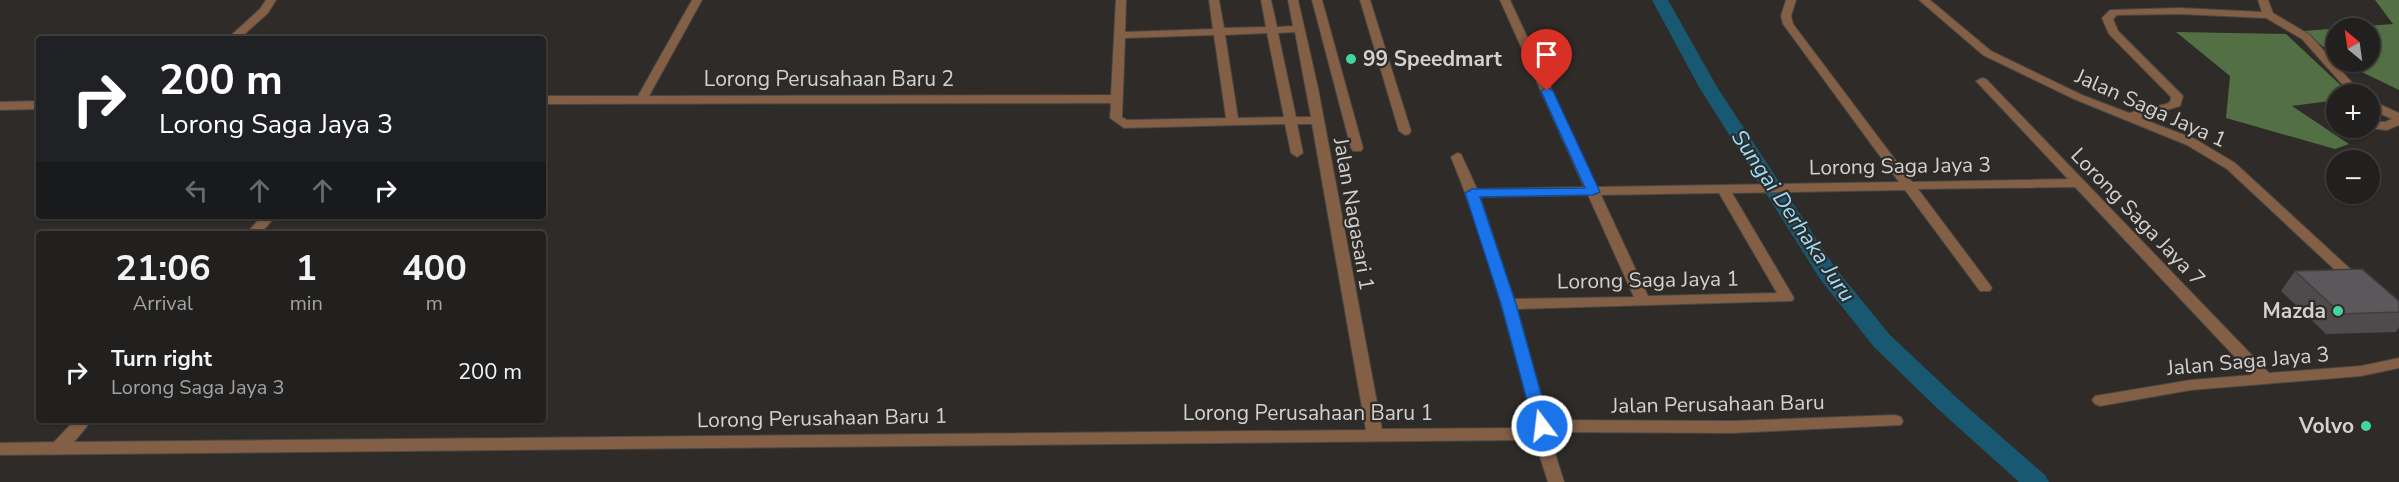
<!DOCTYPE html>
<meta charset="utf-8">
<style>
:root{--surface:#22201e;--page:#2e2d2b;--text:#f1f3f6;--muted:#a2a3a4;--line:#3f3e3c}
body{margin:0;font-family:"Nunito Sans",sans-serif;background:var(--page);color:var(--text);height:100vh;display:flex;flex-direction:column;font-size:22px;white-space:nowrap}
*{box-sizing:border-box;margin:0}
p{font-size:20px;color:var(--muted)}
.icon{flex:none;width:33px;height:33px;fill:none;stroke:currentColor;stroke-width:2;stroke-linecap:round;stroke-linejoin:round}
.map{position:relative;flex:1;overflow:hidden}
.sheet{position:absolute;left:36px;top:231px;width:510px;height:192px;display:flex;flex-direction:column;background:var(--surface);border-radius:6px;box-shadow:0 2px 4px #0004,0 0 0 2px var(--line)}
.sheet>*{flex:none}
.guide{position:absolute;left:36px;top:36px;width:510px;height:183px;border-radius:6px;box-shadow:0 2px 4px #0004,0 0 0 2px var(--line);background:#202124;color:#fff;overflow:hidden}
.needle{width:39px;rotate:331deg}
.buttons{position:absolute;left:2326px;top:18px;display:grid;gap:12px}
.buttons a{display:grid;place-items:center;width:54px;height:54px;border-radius:50%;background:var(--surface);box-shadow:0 2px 4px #0004,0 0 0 2px var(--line);font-size:30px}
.pin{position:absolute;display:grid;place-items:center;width:51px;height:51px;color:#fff;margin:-62px -26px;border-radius:50% 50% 50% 0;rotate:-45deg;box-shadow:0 0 6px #0007}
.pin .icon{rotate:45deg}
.me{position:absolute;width:66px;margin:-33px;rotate:345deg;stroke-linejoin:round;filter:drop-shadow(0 0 4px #0008)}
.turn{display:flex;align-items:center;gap:21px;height:126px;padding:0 24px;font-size:27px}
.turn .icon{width:78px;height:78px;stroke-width:2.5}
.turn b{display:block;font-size:42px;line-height:51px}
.lanes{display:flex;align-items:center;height:57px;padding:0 24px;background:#0003;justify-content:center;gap:30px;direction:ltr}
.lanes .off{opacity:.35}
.eta{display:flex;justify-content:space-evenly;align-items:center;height:102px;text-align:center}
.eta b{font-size:36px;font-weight:700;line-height:42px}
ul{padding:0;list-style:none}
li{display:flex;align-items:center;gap:18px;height:78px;padding:0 24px}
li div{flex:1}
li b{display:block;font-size:22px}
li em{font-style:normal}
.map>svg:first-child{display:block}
.forest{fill:#537044}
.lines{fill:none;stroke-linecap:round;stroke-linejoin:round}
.river{fill:#185871;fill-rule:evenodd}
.minor-casing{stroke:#494643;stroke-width:2}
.minor{fill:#825f45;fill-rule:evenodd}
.wall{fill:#4f4b4d}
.building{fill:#5c575a;stroke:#403d3f;stroke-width:1.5}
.route{fill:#1a73e8;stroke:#114b97;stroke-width:1.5}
.poi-dot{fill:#45d49e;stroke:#2e2b28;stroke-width:2}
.labels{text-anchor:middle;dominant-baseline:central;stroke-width:4.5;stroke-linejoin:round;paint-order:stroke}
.poi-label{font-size:21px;font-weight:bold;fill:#d4d2d0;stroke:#2e2b28;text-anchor:end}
.street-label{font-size:21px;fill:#d4d2d0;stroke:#2e2b28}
.water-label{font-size:22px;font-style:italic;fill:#98dfff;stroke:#2e2b28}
</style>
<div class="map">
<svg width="2399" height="482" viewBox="0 0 2399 482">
<rect width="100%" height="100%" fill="#2e2b28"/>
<path class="forest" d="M2375,0h24v90l-58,-28h29v-34h-33v30l-33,-27 89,-7z
M2176,32l110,2 64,60h-13v6l-45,6 57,38 -14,5 -109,-31 4,-42z"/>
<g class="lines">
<path class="river" d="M1652,0h16l49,87 119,182 54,66 67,63 88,77 4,7h-30l-80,-72 -65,-63 -54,-68 -121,-192z"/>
<g class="minor-casing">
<path id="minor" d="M266,0h10l-8,13 -29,26h-12l33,-30z
M692,0h10l-53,96 462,-1 5,-95h10l-1,32 88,-3 -4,-29h10l5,28 42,-1 -5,-27h10l6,27 16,-1 -5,-26h10l20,88 64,341 143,-1 7,2 2,-4c-24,-91 -47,-182 -83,-269l6,-4 4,1 16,35 107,-2 -84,-187h10l87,187 302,-5 -116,-158 -2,-8 5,-16h10l-5,16 2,8 119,158 156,-3 -92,-98 6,-3 4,1 283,294 92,-7 38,-8v10l-38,8 -170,14 -91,16 -5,-2 -3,-4 3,-4 96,-16 61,-5 -177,-188 -157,2 72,96 2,3 -2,3h-10l-75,-101 -173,3 62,105 -2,3 -275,8 31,111 184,1 163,-6 6,2 2,4 -2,4 -169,8 -185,-1 -3,5 11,16 9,29h-16l-10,-31 -14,-11 -1524,15v-12l54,-1 21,-22h17l-18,22 1292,-12 -54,-306h-15l6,29 -6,4 -6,-4 -6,-29 -161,4 -14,-10 1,-15 -568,1v-8h95zM1295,32l16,85h-15l-18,-84zM1267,33l17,84 -46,1 -13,-83zM1214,35l12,83 -99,2 -5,-3 3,-79zM1719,193l58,100 -129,3 -47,-101zM1588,195l46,102 -120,2 -34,-102z
M1312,0h10l41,148 -2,3h-8l-2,-3z
M1360,0h10l41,131 -2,3 -4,1 -6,-4z
M1919,0h11l61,51 91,44 47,18 37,-9 4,-2 1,-5 -62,-63 -7,-16 8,-8 70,-2 82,4 -4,-12h10l5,13 37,22 52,59h-11l-49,-55 -36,-21 -86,-4 -63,1 -4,4 5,12 65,65 -3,10 -40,12 55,21 40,24 124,114 2,3 -2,3h-10l-122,-114 -40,-24 -113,-46 -91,-44z
M2370,100l29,13v12l-12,5 -21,-2h4v-7l15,1 7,-3 -22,-10z
M39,101v8l-39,1v-8z
M262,216h14l-16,18h-14z"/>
</g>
<use href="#minor" class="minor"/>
</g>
<path class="wall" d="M2295,271l104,30v26l-3,5 -70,2 -45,-43z"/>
<path class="building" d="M2362,269l37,32v11l-58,2 -46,-43z"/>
<path class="route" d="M1547,87l6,4 47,101 -7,3 -113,2 36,107 34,122 -2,4h-12l-2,-4 -33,-122 -36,-111 7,-4 113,-1 -44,-97z"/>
<g class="poi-dot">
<circle cx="1351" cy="59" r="6"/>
<circle cx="2338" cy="311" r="6"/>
<circle cx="2366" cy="426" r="6"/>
</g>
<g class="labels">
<g class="poi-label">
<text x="1363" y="59" text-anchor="start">99 Speedmart</text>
<text x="2326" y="311">Mazda</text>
<text x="2354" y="426">Volvo</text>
</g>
<g class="street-label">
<text x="829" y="79">Lorong Perusahaan Baru 2</text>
<text transform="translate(2151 108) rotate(24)">Jalan Saga Jaya 1</text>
<text transform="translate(1900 166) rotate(-1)">Lorong Saga Jaya 3</text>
<text transform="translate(1354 214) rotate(80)">Jalan Nagasari 1</text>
<text transform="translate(2138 217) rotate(46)">Lorong Saga Jaya 7</text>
<text transform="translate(1648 280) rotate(-1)">Lorong Saga Jaya 1</text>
<text transform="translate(2248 361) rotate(-5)">Jalan Saga Jaya 3</text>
<text transform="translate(1718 404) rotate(-1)">Jalan Perusahaan Baru</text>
<text x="1308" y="413">Lorong Perusahaan Baru 1</text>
<text transform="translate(822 418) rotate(-1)">Lorong Perusahaan Baru 1</text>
</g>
<g class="water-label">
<text transform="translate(1793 216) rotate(56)">Sungai Derhaka Juru</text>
</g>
</g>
</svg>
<div class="buttons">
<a><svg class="needle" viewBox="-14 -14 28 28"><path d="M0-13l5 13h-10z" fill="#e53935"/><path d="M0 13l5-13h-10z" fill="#a2a3a4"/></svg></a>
<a>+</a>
<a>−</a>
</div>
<div class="pin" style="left:1547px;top:91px;background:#d93025"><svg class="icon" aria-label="arrive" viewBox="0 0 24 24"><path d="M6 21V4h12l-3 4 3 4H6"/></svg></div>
<svg class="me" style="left:1542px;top:426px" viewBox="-20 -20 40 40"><circle r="17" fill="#1a73e8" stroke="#fff" stroke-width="3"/><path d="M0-11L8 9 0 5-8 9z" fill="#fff"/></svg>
<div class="guide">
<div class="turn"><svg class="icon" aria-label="right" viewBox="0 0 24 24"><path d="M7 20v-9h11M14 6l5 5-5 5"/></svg><div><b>200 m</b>Lorong Saga Jaya 3</div></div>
<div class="lanes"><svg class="icon off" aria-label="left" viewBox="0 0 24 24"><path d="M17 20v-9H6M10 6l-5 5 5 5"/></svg><svg class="icon off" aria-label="ahead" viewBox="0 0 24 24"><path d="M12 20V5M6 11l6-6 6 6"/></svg><svg class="icon off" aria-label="ahead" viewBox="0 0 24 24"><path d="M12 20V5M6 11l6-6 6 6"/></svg><svg class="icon" aria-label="right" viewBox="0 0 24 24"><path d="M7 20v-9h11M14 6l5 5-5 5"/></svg></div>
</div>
<section class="sheet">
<div class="eta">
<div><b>21:06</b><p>Arrival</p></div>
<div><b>1</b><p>min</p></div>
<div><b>400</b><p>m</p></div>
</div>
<ul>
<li><svg class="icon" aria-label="right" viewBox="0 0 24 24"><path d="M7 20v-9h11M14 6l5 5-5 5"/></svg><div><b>Turn right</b><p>Lorong Saga Jaya 3</p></div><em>200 m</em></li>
</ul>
</section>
</div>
